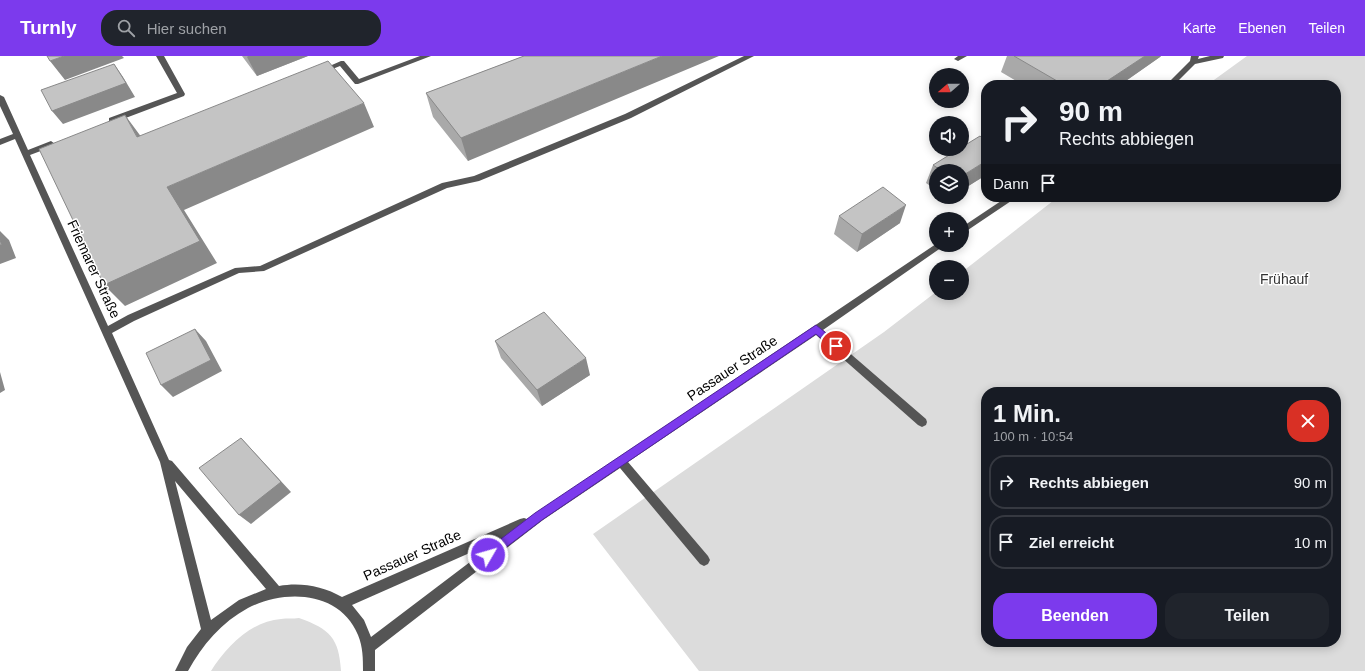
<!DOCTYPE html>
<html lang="de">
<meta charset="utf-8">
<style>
:root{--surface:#171b24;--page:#20242c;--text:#f1f3f6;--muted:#9ea1a6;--line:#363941;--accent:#7c3aed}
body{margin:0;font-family:Helvetica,sans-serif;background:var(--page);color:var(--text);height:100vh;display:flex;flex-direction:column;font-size:15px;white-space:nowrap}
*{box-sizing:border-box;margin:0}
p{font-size:13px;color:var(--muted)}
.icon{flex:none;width:22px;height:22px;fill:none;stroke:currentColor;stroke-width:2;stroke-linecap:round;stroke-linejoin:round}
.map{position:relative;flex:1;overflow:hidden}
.details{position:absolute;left:981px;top:331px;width:360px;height:260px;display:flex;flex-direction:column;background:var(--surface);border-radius:16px;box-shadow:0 2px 10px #0003}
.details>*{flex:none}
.hud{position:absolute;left:981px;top:24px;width:360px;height:122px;border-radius:16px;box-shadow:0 2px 10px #0003;background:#171b24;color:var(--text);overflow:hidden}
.needle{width:26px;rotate:250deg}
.tools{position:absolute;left:929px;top:12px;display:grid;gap:8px}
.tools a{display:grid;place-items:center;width:40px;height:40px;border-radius:50%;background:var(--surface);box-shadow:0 2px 10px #0003;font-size:20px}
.pin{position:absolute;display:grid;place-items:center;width:34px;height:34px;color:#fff;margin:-17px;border:2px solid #fff;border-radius:50%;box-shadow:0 1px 4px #0007}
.me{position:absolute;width:44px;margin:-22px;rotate:52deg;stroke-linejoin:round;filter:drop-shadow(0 0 3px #0008)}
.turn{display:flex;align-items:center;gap:14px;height:84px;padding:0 12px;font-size:18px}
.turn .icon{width:52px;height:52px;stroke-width:2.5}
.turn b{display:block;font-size:28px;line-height:34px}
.then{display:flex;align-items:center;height:38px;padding:0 12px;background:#0003;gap:8px;font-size:15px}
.round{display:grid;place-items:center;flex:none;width:42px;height:42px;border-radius:16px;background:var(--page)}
.head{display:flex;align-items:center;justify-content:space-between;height:68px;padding:0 12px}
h1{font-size:24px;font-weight:800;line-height:30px}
.action{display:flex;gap:8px;margin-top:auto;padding:8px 12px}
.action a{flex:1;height:46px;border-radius:16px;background:var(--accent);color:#fff;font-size:16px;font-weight:800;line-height:46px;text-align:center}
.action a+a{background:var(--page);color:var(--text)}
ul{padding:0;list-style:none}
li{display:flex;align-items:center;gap:12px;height:54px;margin:0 8px 6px;padding:0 4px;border:2px solid var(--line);border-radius:16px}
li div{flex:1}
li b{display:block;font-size:15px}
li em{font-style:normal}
header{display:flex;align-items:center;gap:24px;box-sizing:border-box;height:56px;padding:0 20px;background:var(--accent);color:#fff}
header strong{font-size:19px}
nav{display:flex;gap:22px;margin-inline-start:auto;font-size:14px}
.search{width:280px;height:36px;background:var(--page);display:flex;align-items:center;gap:10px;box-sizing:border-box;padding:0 14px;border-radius:16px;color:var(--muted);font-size:15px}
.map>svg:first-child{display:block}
.green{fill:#dcdcdc;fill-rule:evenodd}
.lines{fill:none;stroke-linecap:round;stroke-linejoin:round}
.minor{fill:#555;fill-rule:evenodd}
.wall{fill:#a9a9a9}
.shaded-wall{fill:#898989}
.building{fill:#c4c4c4;stroke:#898989}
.route{fill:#7c3aed;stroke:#51269a}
.labels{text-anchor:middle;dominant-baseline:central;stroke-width:3;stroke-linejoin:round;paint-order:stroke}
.street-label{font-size:14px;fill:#000;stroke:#fff}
.park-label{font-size:14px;fill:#333;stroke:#fff}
</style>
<header>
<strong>Turnly</strong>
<div class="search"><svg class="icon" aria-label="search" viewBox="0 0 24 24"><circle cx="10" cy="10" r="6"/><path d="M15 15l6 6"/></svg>Hier suchen</div>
<nav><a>Karte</a><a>Ebenen</a><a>Teilen</a></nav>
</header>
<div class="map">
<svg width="1365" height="615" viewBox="0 0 1365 615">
<rect width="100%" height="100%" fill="#fff"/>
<path class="green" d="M1247,0h118v615h-666l-106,-137 291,-202 52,-40 26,1v-21l96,-75h278v-112h-129zM986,336h350v250h-350z
M299,562c31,11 40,20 42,53h-130c15,-24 40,-50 70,-52 6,-1 12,0 18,-1z"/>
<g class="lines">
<path class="minor" d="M156,0h8l21,38 -1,2 -69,26h-6v-4l68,-25z
M420,0h11l-73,28h-3l-15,-18 -20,8 -4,-2 25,-11h3l15,18z
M744,0h10l-123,62 -152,63 -32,7 -183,83 -25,2 -105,48 -22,12 57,127 3,1 107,125c21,-4 44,0 63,11l178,-78 4,-1 3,1 409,-275 9,1 -122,85 103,89 1,3 -1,3 -4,2 -4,-2 -102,-90 -188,127 80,94 2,4 -2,4 -4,2 -4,-2 -80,-96 -77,52 -168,130v21h-12c0,-12 0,-24 -5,-36 -18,-44 -73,-46 -110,-27 -26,14 -46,37 -60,63h-13l12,-24 14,-18 -41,-167 -145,-323 -15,6v-6l13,-5 -13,-28v-11l4,2 24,53 23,-9 4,3 -1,2 -24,9 78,171 20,-11 107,-47 25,-2 182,-83 32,-7 151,-62zM175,425l91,108 -27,11 -28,20zM499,484l-128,97 -7,-17 -12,-15z
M958,0h9l-9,5 -4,-2z
M1191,0h8l-1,3 12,-3h14l-1,2 -28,6 -21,21h-8l24,-24z
M1007,141h10l-55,37v-7z"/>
</g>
<path class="wall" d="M242,0h66l-51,20z
M524,0l-56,105 -35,-44 -7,-24z
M1007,0h154l-1,1 -40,28h-97l-22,-13z
M933,109l53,10 -24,15v-19h-26v19l-10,-7z
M839,160l61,7 -43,29 -23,-18z
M495,285l95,34 -48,31 -41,-48z"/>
<path class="shaded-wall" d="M64,0h58l2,2 -59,22 -15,-19z
M248,0h60l-51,20 -10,-19z
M662,0h57l-251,105 -7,-23z
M1145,0h16l-1,1 -40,28h-19z
M114,8l9,13 12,20 -72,27 -11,-13z
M364,47l10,24 -190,83 33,53 -92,43 -21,-21 63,-98z
M125,59l17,23 -5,-1z
M986,105v14l-24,15v-14z
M906,149l-6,18 -43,29 5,-18z
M0,175l9,9 7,18 -16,6z
M195,273l11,12 16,30 -49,26 -12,-12z
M586,302l4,17 -48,31 -5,-16z
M0,316l5,18 -5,3z
M241,382l50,54 -40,32 -12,-9z"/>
<path class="building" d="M47,0h17l-14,5z
M524,0h138l-201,82 -35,-45z
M1014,0h131l-44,29h-37z
M328,5l36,42 -197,84 33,54 -96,44 -65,-136 86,-34 12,22z
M114,8l12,19 -74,28 -11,-21z
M980,80l6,5v20l-24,15v-5h-20l-9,-6 26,-16h3v-2z
M883,131l23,18 -44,29 -23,-18z
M0,184l2,5h-2z
M544,256l42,46 -49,32 -42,-49z
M195,273l16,31 -50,25 -15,-32z
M241,382l40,44 -42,33 -40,-47z"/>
<path class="route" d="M816,269l24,19 1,2 -1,3h-7l-17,-15 -274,186 -50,38 -4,2 -3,-2 -2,-3 2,-4 50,-38z"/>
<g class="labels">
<g class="street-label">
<text transform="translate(94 213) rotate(65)">Friemarer Straße</text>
<text transform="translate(732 312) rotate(-34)">Passauer Straße</text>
<text transform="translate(412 499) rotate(-24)">Passauer Straße</text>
</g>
<g class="park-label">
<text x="1284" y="223">Frühauf</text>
</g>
</g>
</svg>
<div class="tools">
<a><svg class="needle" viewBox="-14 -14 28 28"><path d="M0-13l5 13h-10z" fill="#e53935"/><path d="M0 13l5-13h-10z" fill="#9ea1a6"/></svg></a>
<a><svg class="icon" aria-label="sound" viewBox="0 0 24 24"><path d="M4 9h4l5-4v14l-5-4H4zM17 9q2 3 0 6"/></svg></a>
<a><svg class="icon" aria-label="layers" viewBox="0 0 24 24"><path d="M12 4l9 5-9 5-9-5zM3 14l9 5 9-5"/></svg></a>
<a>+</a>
<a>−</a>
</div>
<div class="pin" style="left:836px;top:290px;background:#d93025"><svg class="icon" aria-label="arrive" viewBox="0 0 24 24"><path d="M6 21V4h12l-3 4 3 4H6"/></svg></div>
<svg class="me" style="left:488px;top:499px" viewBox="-20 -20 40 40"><circle r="17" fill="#7c3aed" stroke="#fff" stroke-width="3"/><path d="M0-11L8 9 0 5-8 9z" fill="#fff"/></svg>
<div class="hud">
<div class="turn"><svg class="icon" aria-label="right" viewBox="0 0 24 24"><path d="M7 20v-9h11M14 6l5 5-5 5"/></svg><div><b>90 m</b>Rechts abbiegen</div></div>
<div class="then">Dann<svg class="icon" aria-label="arrive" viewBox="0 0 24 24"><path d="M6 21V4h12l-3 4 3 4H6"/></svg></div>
</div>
<section class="details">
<div class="head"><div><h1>1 Min.</h1><p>100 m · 10:54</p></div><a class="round" style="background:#d93025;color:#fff"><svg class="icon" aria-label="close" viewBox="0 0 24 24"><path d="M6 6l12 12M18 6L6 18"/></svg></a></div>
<ul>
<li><svg class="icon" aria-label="right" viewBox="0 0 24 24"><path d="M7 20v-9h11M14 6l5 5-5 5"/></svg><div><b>Rechts abbiegen</b></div><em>90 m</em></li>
<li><svg class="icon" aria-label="arrive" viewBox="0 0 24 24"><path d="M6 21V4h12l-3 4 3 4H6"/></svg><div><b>Ziel erreicht</b></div><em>10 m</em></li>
</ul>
<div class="action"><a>Beenden</a><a>Teilen</a></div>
</section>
</div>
